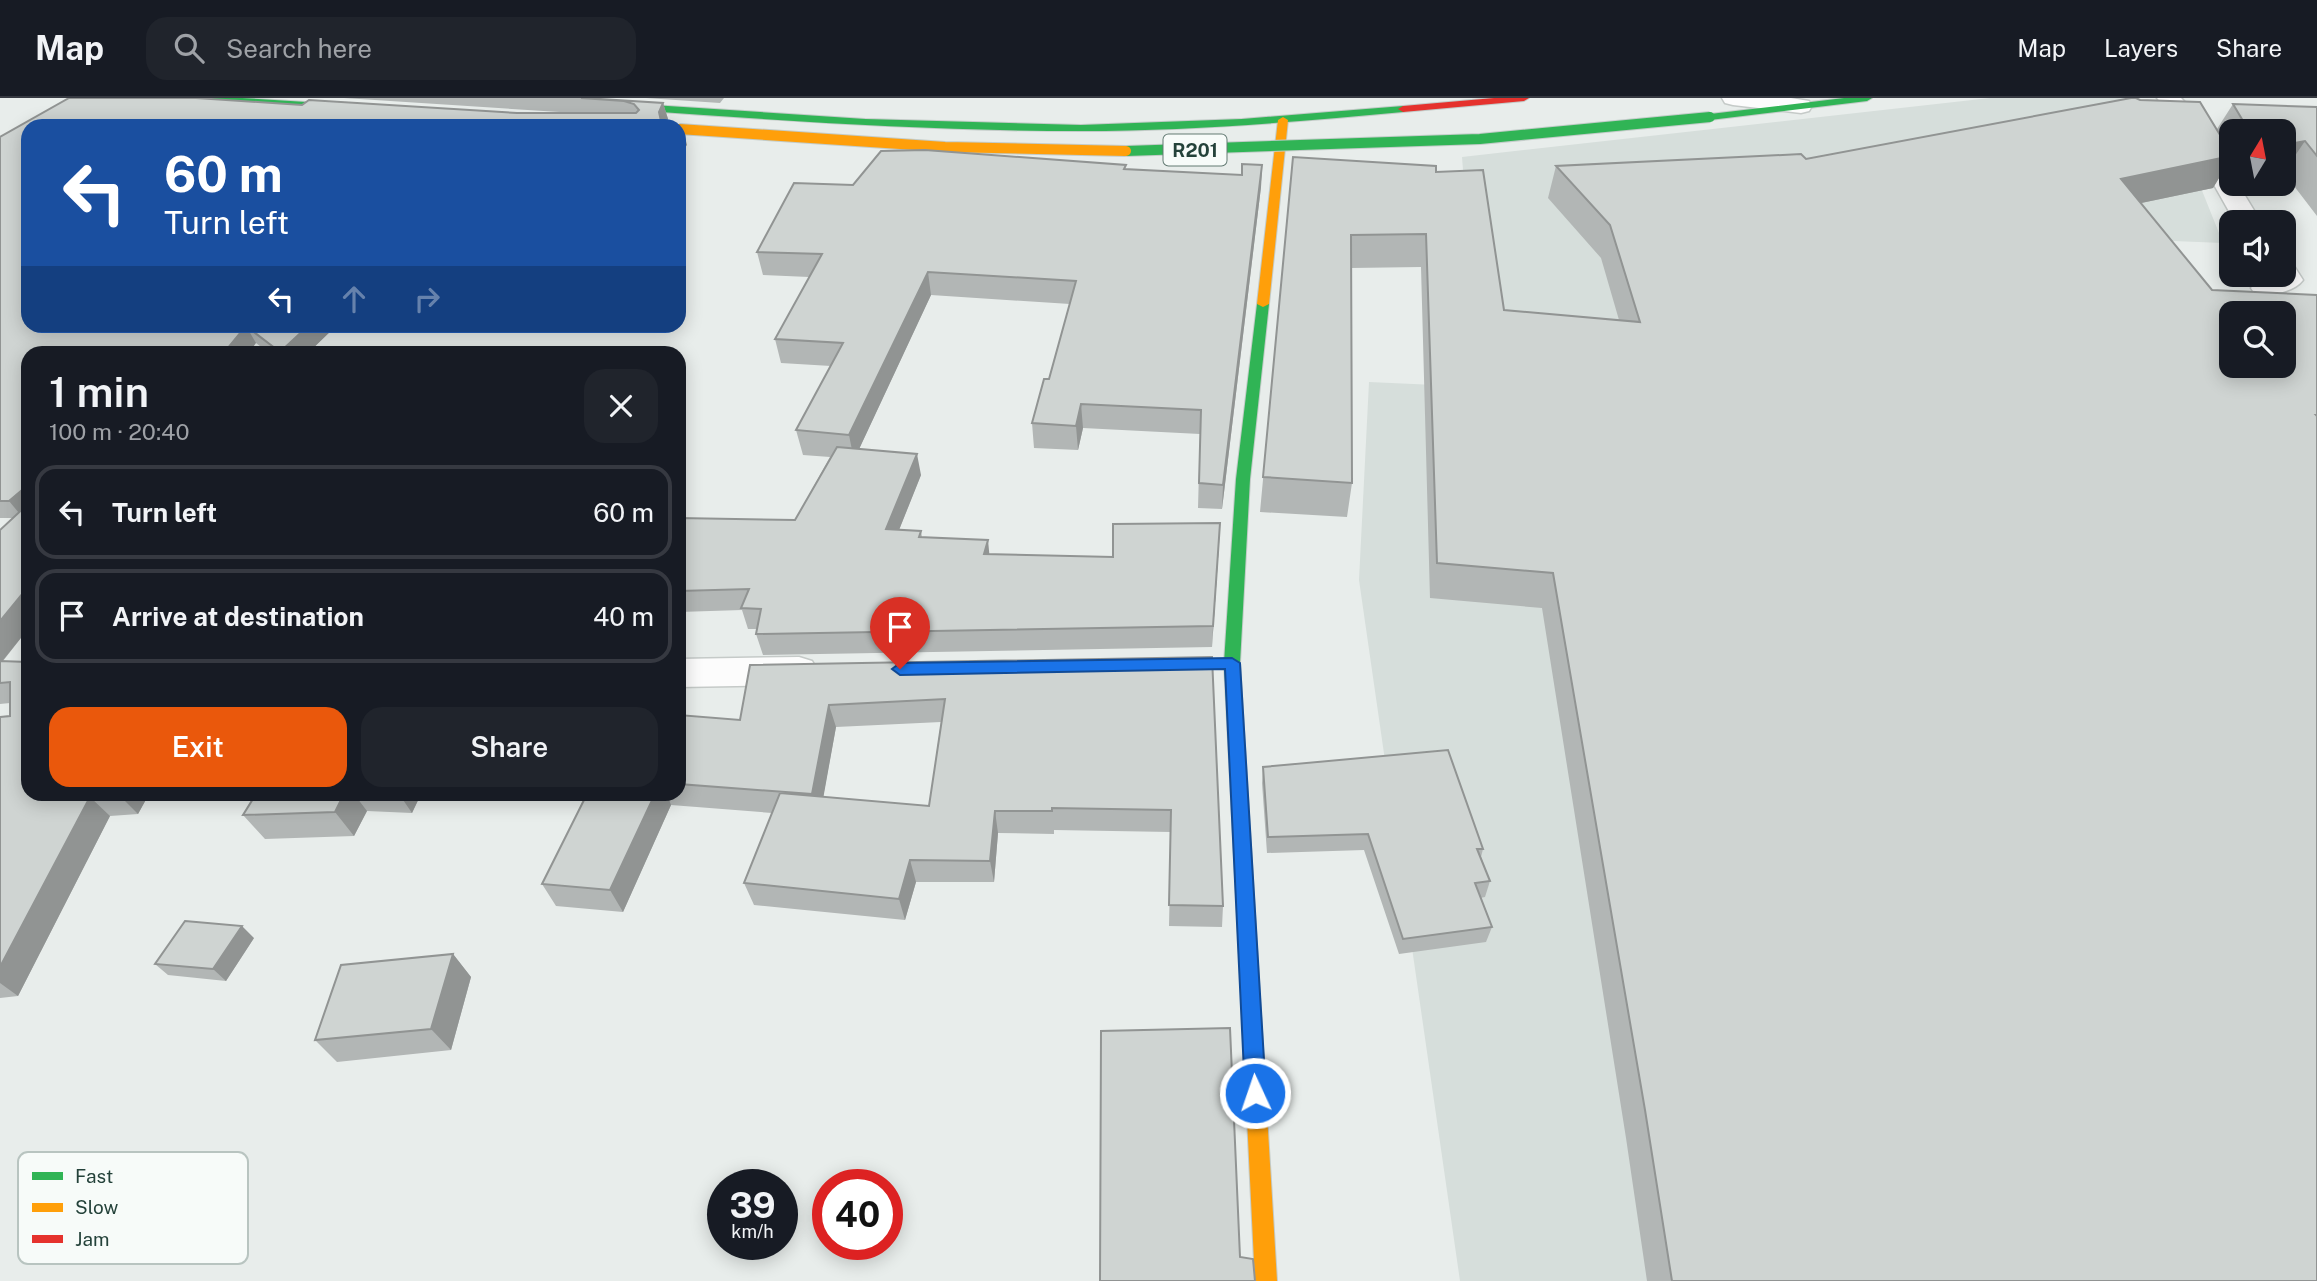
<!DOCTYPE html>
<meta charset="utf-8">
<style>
:root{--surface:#171b24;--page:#20242c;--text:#f1f3f6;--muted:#9ea1a6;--line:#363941;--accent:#ea580c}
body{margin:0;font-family:"Public Sans",sans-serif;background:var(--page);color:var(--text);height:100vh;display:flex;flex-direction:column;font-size:26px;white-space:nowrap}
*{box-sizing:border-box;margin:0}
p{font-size:23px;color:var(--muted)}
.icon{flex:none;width:38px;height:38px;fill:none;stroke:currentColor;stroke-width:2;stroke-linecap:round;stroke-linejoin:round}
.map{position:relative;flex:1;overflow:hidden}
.details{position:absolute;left:21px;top:248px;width:665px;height:455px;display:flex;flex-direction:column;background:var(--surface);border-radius:21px;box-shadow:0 4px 18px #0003}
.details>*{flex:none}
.hud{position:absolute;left:21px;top:21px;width:665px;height:214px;border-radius:21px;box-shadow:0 4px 18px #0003;background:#1a4fa0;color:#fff;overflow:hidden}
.needle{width:46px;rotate:10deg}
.tools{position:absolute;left:2219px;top:21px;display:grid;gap:14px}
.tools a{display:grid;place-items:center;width:77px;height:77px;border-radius:14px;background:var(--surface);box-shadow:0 4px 18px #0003;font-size:35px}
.speed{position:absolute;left:707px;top:1071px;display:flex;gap:14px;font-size:35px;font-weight:700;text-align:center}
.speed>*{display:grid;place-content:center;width:91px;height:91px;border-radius:50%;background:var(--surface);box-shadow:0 4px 18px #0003;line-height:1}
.speed small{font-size:18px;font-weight:400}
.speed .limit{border:10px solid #d22;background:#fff;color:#111}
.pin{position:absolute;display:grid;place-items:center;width:60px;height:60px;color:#fff;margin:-72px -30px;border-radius:50% 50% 50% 0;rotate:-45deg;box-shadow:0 0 7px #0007}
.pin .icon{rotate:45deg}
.me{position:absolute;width:77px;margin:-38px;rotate:357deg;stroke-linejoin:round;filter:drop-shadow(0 0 5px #0008)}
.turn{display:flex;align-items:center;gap:24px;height:147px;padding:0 28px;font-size:32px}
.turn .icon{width:91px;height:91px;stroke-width:2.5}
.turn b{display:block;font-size:49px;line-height:60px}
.lanes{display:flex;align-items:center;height:66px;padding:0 28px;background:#0003;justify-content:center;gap:35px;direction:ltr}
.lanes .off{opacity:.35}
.round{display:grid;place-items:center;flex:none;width:74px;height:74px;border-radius:21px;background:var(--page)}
.headline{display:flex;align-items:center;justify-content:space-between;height:119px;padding:0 28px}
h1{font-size:42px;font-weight:600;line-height:52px}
.cta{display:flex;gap:14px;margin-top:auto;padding:14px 28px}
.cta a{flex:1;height:80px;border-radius:21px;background:var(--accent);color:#fff;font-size:28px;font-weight:600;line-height:80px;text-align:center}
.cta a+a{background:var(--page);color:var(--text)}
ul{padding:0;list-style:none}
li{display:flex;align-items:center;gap:21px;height:94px;margin:0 14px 10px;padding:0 14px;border:4px solid var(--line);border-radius:21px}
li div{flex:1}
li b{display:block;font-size:26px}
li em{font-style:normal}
header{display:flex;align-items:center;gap:42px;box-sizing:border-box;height:98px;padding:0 35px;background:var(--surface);border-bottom:2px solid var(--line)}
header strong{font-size:33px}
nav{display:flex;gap:38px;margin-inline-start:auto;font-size:24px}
.search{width:490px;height:63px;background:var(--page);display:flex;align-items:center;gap:18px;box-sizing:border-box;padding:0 24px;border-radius:21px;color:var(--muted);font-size:26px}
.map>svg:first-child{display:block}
.built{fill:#d6dedb}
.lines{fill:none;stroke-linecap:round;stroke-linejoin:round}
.street-casing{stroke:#c5cac8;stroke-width:3}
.fast-casing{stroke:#c3cbc8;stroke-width:2}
.slow-casing{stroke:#c3cbc8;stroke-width:2}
.jam-casing{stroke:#c3cbc8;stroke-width:2}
.street{fill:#fcfcfc;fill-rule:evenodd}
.fast{fill:#30b455;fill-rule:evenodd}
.slow{fill:#ff9f0a;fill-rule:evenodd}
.jam{fill:#e5322d;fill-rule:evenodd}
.fast-bridge-casing{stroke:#c3ccc9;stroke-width:12;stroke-linecap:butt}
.slow-bridge-casing{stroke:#c3ccc9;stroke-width:12;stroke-linecap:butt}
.fast-bridge{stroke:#30b455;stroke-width:10}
.slow-bridge{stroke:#ff9f0a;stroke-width:10}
.wall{fill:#b2b6b5;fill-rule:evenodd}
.shaded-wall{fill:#919493}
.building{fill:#cfd4d2;stroke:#919493;stroke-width:2;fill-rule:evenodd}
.route{fill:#1a73e8;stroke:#114b97;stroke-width:2}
.labels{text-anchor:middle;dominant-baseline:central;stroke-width:7;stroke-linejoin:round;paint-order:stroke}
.shield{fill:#f7fbf9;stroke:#637a73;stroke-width:2}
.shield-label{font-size:19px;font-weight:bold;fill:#24423a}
.key{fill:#f7fbf9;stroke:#b8c4c0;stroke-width:2}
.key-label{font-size:19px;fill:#24423a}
</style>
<header>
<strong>Map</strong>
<div class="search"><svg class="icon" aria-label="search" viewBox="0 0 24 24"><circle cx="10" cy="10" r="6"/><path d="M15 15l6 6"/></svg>Search here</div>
<nav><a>Map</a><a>Layers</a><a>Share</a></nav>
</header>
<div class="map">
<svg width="2317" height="1183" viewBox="0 0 2317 1183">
<rect width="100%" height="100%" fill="#e8edeb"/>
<path class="built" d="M1990,0h146l39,25 48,120 -124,-5 218,1043h-857l-101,-701 10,-198 111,5 -18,-230z"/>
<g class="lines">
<g class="street-casing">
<path id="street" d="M1722,0h69l18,3 3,5 -3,5 -8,2 -68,-8 -8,-2z
M2157,0h24c18,18 50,60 50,86h7l23,38h-26l-57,-101z
M2284,166l10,2 9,14c-9,12 -34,17 -48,14l-4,-6c8,-11 22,-13 33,-13z
M799,559l13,4 6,10 -6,10 -13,4 -120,2v-28z"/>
</g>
<g class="fast-casing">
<path id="fast" d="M194,0h48l113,7 5,3 -5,3 -156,-10z
M500,0h45l320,21 216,6 161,-6 161,-13 5,3 -5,3c-107,10 -214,19 -322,19 -192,0 -384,-17 -576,-30z
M1844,0h28l-5,3 -157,19 -5,-3 5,-3z
M1263,203l6,3 -19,175 -10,184 15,251 -3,6 -6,2 -6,-2 -3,-6 -13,-251 12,-184 21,-175z"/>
</g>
<g class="slow-casing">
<path id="slow" d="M1283,19l5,3 -19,184 -6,3 -6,-3 21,-184z
M1246,808l6,2 3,6 22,367h-22l-18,-367 3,-6z"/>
</g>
<g class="jam-casing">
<path id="jam" d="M1494,0h35l-5,3 -121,11 -5,-3 5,-3z"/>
</g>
<use href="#street" class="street"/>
<use href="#fast" class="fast"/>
<use href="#slow" class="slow"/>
<use href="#jam" class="jam"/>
<g class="fast-bridge-casing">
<path id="fast-bridge" d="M1126,53l354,-12 230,-22"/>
</g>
<g class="slow-bridge-casing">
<path id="slow-bridge" d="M679,31l266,18 181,4"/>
</g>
<use href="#fast-bridge" class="fast-bridge"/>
<use href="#slow-bridge" class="slow-bridge"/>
</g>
<path class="wall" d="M344,0h241l78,5 5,16 -3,6 -637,201h308l-29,28h-37l-14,-11 -228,11v275l-25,32 25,1v132h121l-11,20 -28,2 -92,180 -18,2v-281l10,-1v-13l-10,1v-174l13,-12h-13v-381l302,-32 215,8h58z
M646,0h78l-4,5z
M2233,6l84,3v109l-33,-43v-42h-53v42l-3,-10 -15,25 -72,15 71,87 105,5v986h-670l-21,-143 -84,-530 -112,-10 -9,-331 -70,1 1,215 -5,34 -87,-5 33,-355 143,15 68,138 115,10 -18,-62 -53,-60 8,-32 250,-7 411,-30z
M1262,67l-1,22 -39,322 -24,-1 2,-74 -117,-6 -5,22 -44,-2 -2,-25 17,-44 21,-75 -139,-9 -72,154 62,26 -22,55 22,1 1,6 67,17 124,3 106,-13 -7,103 -449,8 -7,-21 1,-5h-9l-6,-19 -63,2v-94l116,2 35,-63 -27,-2 -7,-25 35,-64 -50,-3 -6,-24 34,-62 -46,-2 -6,-23 96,-67 273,-16 116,6z
M1212,559l11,249 -1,21 -53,-1 2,-94 -117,-2v4l-56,-1 -4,49h-78l-11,38 -151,-15 -10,-22 28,-70 -101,-8 -48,107 -67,-6 -14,-22 44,-86 -2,-4h95v-79l61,5 10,-55zM941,624l-12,84 -106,-9 13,-70z
M1263,669l220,82 -2,8 9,24 -5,16 -5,1 12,29 -6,15 -87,12 -35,-104 -97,3 -5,-70z
M256,696h165l-9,19 -45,-2 -13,25 -89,3 -22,-24z
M254,840l-28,43 -58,-6 -13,-11z
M453,856l18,23 -20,73 -114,12 -22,-22z"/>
<path class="shaded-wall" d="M663,5l5,16 -4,7h-1l-4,-14z
M683,31l4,16 -8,11v-22z
M2305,43l-21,31v-27z
M2231,58v2l-18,30 -110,23 18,-32z
M1262,67l-1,22 -39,322 1,-24z
M928,174l3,23 -77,165 -5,-25z
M246,228l10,17 -8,11h-25z
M308,228h28l-29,28h-26l-1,-2z
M1081,306l2,24 -5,22 -2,-24z
M917,356l4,21 -30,75 -5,-21z
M28,387v31l-4,3 -15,-18z
M1220,425l-1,21 -7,103 1,-21z
M988,442l2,21 -6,-7z
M28,489v42l-28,35v-43z
M829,607l7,22 -16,89 -8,-22z
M119,696h30l-11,20 -19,-19z
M344,696h10l13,17 -13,25 -19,-24z
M399,696h22l-9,19z
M655,696h12l4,11 -48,107 -13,-22z
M90,699l20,19 -92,180 -18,-13v-16z
M995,713l3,22 -4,49 -4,-21z
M910,762l6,22 -11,38 -6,-21z
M242,828l12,12 -28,43 -13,-12z
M453,856l18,23 -20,73 -20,-21z"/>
<path class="building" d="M69,0h127l106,7 7,-5 208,13h119l3,-3 -5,-6 -10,-3 -43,-3h4l78,5 -4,9 2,9 5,5h-638v200h280l-28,26 -34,-26 -23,28h-195v131l-19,16h-9v-364z
M2131,0h5l4,2 60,2 31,51v3l-110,23 91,111 105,5v120h-1l1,1v865h-645l-27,-171 -92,-537 -116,-10 -11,-329 -75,1 1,248 -89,-6 30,-320 143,9v6l47,-2 21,140 136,12 -30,-97 -54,-59 245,-12 5,5zM2231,215h53v53h-53z
M2233,6l84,3v49l-12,-15 -21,4v-14h-35z
M925,52l201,15 -2,4 118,6v-11l20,1 -39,320 -24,-2 2,-73 -120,-6 -5,22 -44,-3 12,-44h5l27,-98 -148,-9 -79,163 -53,-5 47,-87 -68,-4 47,-85 -65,-2 37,-69 59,2 28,-34z
M837,349l80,7 -31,75 35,2 -2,6 69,3 -4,14 129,3v-33l107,-1 -7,103 -457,8 5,-25 -20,-1 8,-19 -70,2v-73l116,2z
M28,406v83l-28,34v-91z
M1212,559l11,249 -54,-1 2,-95 -119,-2v3h-57l-5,50 -80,-1 -11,39 -155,-16 36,-90 149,13 16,-107 -116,6 -17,89 -133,-10v-69l61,5 10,-55z
M0,563l28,1v132h91l-29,3 -90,170v-250l10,-1v-34l-10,1z
M1448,652l35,99h-6l13,32 -15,2 17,44 -89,12 -35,-105 -100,3 -5,-70z
M256,696h88l-9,18 -92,3z
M587,696h68l-45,96 -68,-6z
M185,823l57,5 -29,43 -58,-5z
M453,856l-22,75 -116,11 26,-75z
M1230,930l10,229 13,2 2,22h-155l1,-250z"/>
<path class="route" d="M1232,560l8,5 26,430 -3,7 -8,3 -7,-3 -3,-7 -20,-424 -325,6 -8,-6 8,-6z"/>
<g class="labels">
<rect class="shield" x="1163.5" y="36.5" width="63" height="31" rx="5"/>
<g class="shield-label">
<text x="1195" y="52">R201</text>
</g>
</g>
<rect x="18" y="1054" width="230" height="112" rx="10" class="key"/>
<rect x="32" y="1074" width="31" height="8" fill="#30b455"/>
<rect x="32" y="1105" width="31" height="9" fill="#ff9f0a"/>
<rect x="32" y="1137" width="31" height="8" fill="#e5322d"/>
<g class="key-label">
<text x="75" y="1085">Fast</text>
<text x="75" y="1116">Slow</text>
<text x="75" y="1148">Jam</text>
</g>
</svg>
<div class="tools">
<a><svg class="needle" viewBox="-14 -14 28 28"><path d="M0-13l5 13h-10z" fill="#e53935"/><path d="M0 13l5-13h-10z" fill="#9ea1a6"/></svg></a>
<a><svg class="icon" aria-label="sound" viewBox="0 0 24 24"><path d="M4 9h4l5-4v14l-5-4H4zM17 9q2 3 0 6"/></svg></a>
<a><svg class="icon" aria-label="search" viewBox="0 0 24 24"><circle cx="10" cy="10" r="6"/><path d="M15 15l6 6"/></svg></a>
</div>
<div class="speed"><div>39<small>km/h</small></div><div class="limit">40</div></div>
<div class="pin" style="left:900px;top:571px;background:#d93025"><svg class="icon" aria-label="arrive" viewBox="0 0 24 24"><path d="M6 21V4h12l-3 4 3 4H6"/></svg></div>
<svg class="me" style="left:1255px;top:995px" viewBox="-20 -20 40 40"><circle r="17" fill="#1a73e8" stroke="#fff" stroke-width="3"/><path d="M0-11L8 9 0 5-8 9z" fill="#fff"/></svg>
<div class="hud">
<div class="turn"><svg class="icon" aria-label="left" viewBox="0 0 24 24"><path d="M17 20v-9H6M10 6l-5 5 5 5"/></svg><div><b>60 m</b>Turn left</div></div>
<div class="lanes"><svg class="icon" aria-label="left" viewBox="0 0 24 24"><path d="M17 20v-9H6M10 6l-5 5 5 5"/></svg><svg class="icon off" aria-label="ahead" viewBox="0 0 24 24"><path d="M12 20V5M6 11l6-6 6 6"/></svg><svg class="icon off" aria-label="right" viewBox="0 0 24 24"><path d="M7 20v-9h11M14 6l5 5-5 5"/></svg></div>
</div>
<section class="details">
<div class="headline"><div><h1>1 min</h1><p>100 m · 20:40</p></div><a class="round"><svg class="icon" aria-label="close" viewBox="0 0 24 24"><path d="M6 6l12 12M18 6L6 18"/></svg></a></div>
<ul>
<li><svg class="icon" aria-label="left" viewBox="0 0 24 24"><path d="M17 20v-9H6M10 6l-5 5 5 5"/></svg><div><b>Turn left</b></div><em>60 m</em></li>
<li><svg class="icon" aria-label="arrive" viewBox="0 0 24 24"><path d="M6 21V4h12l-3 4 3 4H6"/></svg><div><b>Arrive at destination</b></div><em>40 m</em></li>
</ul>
<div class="cta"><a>Exit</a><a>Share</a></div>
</section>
</div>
